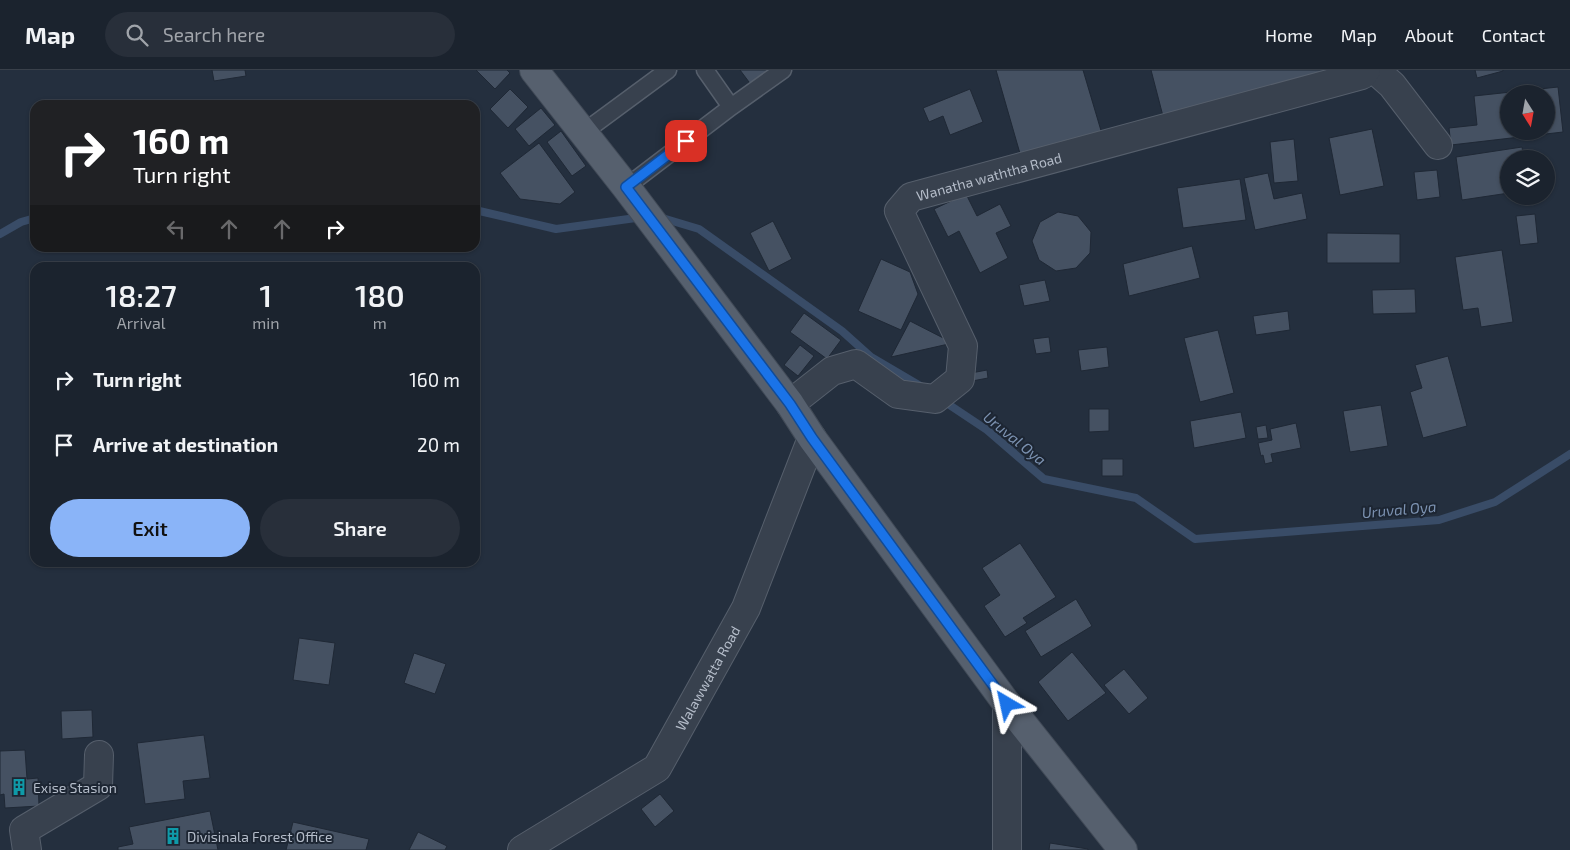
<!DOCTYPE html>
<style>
:root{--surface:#1b232e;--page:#282f3a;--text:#f1f3f6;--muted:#a0a4aa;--line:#39404a;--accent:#8ab4f8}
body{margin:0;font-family:"Exo 2",sans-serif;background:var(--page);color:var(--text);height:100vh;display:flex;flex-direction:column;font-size:19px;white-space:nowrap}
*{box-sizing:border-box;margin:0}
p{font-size:16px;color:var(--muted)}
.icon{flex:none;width:28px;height:28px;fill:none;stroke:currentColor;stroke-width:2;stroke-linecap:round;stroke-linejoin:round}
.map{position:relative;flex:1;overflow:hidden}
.sheet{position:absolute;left:30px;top:192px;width:450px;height:305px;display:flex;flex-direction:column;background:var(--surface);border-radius:15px;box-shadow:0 1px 4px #0004,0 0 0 1px var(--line)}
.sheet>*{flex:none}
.guide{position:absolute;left:30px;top:30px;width:450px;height:152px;border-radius:15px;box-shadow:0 1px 4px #0004,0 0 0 1px var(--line);background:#202124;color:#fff;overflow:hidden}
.needle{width:32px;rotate:169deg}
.tools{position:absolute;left:1500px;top:15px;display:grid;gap:10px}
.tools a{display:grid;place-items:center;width:55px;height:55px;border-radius:50%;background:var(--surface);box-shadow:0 1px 4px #0004,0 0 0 1px var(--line);font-size:25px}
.pin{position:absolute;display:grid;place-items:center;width:42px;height:42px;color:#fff;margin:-21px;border-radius:10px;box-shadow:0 2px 8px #0006}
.me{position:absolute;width:55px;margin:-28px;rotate:324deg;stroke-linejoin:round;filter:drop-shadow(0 0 4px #0008)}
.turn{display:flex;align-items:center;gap:18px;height:105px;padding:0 20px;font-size:22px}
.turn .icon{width:65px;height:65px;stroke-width:2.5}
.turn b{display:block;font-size:35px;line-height:42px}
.lanes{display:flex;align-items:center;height:48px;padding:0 20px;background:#0003;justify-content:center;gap:25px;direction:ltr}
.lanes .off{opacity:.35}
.eta{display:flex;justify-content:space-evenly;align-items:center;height:85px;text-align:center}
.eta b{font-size:30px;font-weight:600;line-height:35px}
.primary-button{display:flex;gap:10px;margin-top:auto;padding:10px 20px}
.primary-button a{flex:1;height:58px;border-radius:30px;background:var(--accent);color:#111;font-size:20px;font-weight:600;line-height:58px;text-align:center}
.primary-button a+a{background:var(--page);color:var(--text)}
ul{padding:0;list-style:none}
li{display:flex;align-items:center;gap:15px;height:65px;padding:0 20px}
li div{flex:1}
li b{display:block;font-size:19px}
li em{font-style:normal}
header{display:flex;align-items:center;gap:30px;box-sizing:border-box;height:70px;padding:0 25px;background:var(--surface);border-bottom:1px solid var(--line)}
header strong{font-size:24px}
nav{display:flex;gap:28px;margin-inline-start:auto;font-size:18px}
.search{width:350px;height:45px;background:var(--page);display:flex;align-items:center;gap:12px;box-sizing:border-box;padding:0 18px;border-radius:28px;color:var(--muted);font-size:19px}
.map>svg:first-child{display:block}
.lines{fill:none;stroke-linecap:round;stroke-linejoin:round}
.stream{stroke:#394c67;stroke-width:8}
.building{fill:#455162;stroke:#1f2835;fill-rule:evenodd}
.service-casing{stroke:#565f6c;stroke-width:19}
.minor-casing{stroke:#565f6c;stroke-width:30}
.tertiary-casing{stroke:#565f6c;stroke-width:30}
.primary-casing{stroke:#414a57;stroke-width:30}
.service{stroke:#38414e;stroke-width:16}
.minor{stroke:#38414e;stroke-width:28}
.tertiary{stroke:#38414e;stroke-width:28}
.primary{stroke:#56606e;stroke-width:28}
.route-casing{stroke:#114b97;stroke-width:12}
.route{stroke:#1a73e8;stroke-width:9}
.labels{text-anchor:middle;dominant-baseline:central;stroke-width:4;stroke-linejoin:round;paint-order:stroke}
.street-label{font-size:14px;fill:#b4bcc9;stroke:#1d2633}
.poi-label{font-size:14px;fill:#b4bcc9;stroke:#1d2633;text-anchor:start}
.water-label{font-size:15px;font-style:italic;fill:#7c92b1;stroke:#1d2633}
</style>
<header>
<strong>Map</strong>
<div class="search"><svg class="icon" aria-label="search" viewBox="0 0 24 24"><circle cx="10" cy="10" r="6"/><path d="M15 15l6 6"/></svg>Search here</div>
<nav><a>Home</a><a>Map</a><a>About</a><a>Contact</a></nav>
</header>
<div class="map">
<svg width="1570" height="780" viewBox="0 0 1570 780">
<rect width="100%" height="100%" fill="#242f3e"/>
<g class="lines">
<path class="stream" d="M475,140l81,19 87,-12
M659,147l40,12 143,102 29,26 51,30
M0,164l21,-12 14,-4
M942,330l45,30 57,49 92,19 59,41 244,-19 56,-18 75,-48"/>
</g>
<path class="building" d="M212,0h33l1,6 -32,5z
M476,0h31l3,3 -15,16z
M740,0h33l-21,16z
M996,0h87l19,64 -81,23z
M1151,0h175l2,9 -164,41z
M1475,0h28v1l-26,7z
M1558,17l5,45 -112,13 -2,-17 28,-3 -3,-29zM1509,24h37v37h-37z
M510,19l18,18 -20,21 -18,-19z
M970,19l13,33 -33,13 -7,-19 -14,6 -6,-14z
M541,38l14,17 -26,21 -14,-17z
M1372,59l12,57 -44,9 -11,-57z
M561,61l25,35 -14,10 -25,-34z
M1294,69l4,42 -24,2 -4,-41z
M539,73l36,49 -15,12 -40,-5 -20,-26z
M1522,77l2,12h-15v34l-47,7 -6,-43z
M1437,100l3,27 -23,3 -3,-28z
M1268,103l6,26 28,-6 5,26 -52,11 -11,-52z
M1240,109l6,41 -63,8 -6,-40z
M966,124l11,22 23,-12 11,22 -15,7 12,25 -28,15 -21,-42 -11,6 -14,-28z
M1058,142l20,4 13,16 -1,21 -14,15 -20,3 -17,-11 -7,-19 8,-19z
M1535,144l3,29 -18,2 -4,-29z
M773,151l19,38 -23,12 -19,-38z
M1327,163l73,1v29h-73z
M1192,176l8,32 -71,18 -6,-32z
M1502,180l11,72 -32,5 -3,-19 -15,2 -8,-53z
M881,189l29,13 8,22 -17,36 -43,-19z
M1045,210l5,21 -26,5 -5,-21z
M1415,219l1,24 -43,1 -1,-24z
M1288,241l2,19 -34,5 -3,-19z
M804,243l37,27 -14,19 -37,-27z
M910,251l43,22 -62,14z
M1218,260l16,63 -34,9 -16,-64z
M1049,267l2,15 -15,2 -3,-15z
M800,275l14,11 -16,20 -14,-11z
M1107,277l2,20 -28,4 -3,-21z
M1448,286l19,70 -44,12 -13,-46 12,-4 -7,-23z
M987,300l1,8 -16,3 -1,-8z
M1381,335l7,41 -38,6 -7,-41z
M1089,339h20v22l-20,1z
M1241,342l5,26 -52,10 -4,-27z
M1296,353l5,25 -30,6 2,8 -8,2 -2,-9 -2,1 -3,-13 14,-3 -2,-11z
M1266,355l2,13 -10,1 -2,-12z
M1102,389h21v17h-21z
M1020,473l36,54 -33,21 4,5 -22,14 -21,-31 16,-11 -18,-27z
M1076,529l16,27 -51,31 -16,-26z
M299,568l36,5 -6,42 -36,-5z
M1072,582l34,41 -38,28 -30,-39z
M414,583l32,11 -11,30 -31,-11z
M1124,599l24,29 -19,16 -25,-29z
M92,640l1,27 -31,2 -1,-28z
M204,665l6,43 -27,3 2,18 -40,5 -8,-61z
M25,680l2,29 11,-1 1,28 -34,2 -1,-14 -4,1v-44z
M660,724l14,17 -19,16 -14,-18z
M210,741l8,39h-100v-3l15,-3 -4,-17z
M293,752l76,17 -3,11h-80z
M418,762l29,14 -2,4h-36z
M1050,773l38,6v1h-39z"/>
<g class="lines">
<g class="service-casing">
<path id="service" d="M705,0l26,37
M584,62l84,-62
M626,117l105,-80 52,-37"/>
</g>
<g class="minor-casing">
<g id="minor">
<path d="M1375,0l17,15 46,60"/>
<path id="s1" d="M790,334l42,-33 24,-7 42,30 37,5 25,-20 3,-33 -64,-135 12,-14 451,-122 4,-5"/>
<path d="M27,780l-3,-20 74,-44 1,-31"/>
<path id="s2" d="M522,780l135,-82 89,-160 66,-170"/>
</g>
</g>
<g class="tertiary-casing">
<path id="tertiary" d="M1007,780v-146"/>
</g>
<g class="primary-casing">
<path id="primary" d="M534,0l92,117 164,217 22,34 195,266 116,146"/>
</g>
<use href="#service" class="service"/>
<use href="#minor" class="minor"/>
<use href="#tertiary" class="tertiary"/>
<use href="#primary" class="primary"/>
</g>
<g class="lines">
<g class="route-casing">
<path id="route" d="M686,71l-60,46 164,217 22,34 195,266"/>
</g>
<use href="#route" class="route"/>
</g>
<defs>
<g id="building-bare" transform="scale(1.35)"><path d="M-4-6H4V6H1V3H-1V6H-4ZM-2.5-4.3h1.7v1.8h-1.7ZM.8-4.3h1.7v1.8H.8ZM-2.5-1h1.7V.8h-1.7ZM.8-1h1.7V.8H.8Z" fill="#0f9aa8" stroke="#1d2633" stroke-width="2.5" paint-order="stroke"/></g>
</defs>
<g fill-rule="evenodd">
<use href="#building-bare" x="19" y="717"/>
<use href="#building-bare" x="173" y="766"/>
</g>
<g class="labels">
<g class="street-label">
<text stroke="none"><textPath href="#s1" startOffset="481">Wanatha waththa Road</textPath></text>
<text stroke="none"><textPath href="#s2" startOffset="261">Walawwatta Road</textPath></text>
</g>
<g class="poi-label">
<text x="33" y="717">Exise Stasion</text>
<text x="187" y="766">Divisinala Forest Office</text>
</g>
<g class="water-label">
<text transform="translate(1015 368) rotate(39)">Uruval Oya</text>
<text transform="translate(1399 439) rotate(-5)">Uruval Oya</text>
</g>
</g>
</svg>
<div class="tools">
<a><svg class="needle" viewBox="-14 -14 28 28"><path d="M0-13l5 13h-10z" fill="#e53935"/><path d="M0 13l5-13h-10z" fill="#a0a4aa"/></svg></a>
<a><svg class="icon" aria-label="layers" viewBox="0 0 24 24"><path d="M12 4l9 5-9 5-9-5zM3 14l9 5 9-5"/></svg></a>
</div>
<div class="pin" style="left:686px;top:71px;background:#d93025"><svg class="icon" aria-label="arrive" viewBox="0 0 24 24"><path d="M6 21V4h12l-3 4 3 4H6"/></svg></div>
<svg class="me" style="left:1007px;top:634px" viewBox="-20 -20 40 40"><path d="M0-17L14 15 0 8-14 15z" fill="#1a73e8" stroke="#fff" stroke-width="4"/></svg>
<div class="guide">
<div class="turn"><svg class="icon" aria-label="right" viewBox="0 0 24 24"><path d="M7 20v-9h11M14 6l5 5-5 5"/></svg><div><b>160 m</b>Turn right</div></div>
<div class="lanes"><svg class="icon off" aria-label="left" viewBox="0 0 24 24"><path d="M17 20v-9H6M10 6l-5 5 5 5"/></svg><svg class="icon off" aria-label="ahead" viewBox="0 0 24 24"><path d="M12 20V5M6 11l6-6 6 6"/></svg><svg class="icon off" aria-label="ahead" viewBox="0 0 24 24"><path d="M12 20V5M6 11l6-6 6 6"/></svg><svg class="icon" aria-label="right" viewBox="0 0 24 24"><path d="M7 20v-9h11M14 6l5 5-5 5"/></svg></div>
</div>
<section class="sheet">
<div class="eta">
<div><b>18:27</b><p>Arrival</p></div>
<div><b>1</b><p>min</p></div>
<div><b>180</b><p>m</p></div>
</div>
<ul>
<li><svg class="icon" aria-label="right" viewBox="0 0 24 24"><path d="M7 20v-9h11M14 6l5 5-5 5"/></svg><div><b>Turn right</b></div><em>160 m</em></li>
<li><svg class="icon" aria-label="arrive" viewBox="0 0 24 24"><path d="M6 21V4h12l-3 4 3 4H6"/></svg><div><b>Arrive at destination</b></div><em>20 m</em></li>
</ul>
<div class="primary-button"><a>Exit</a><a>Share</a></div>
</section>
</div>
